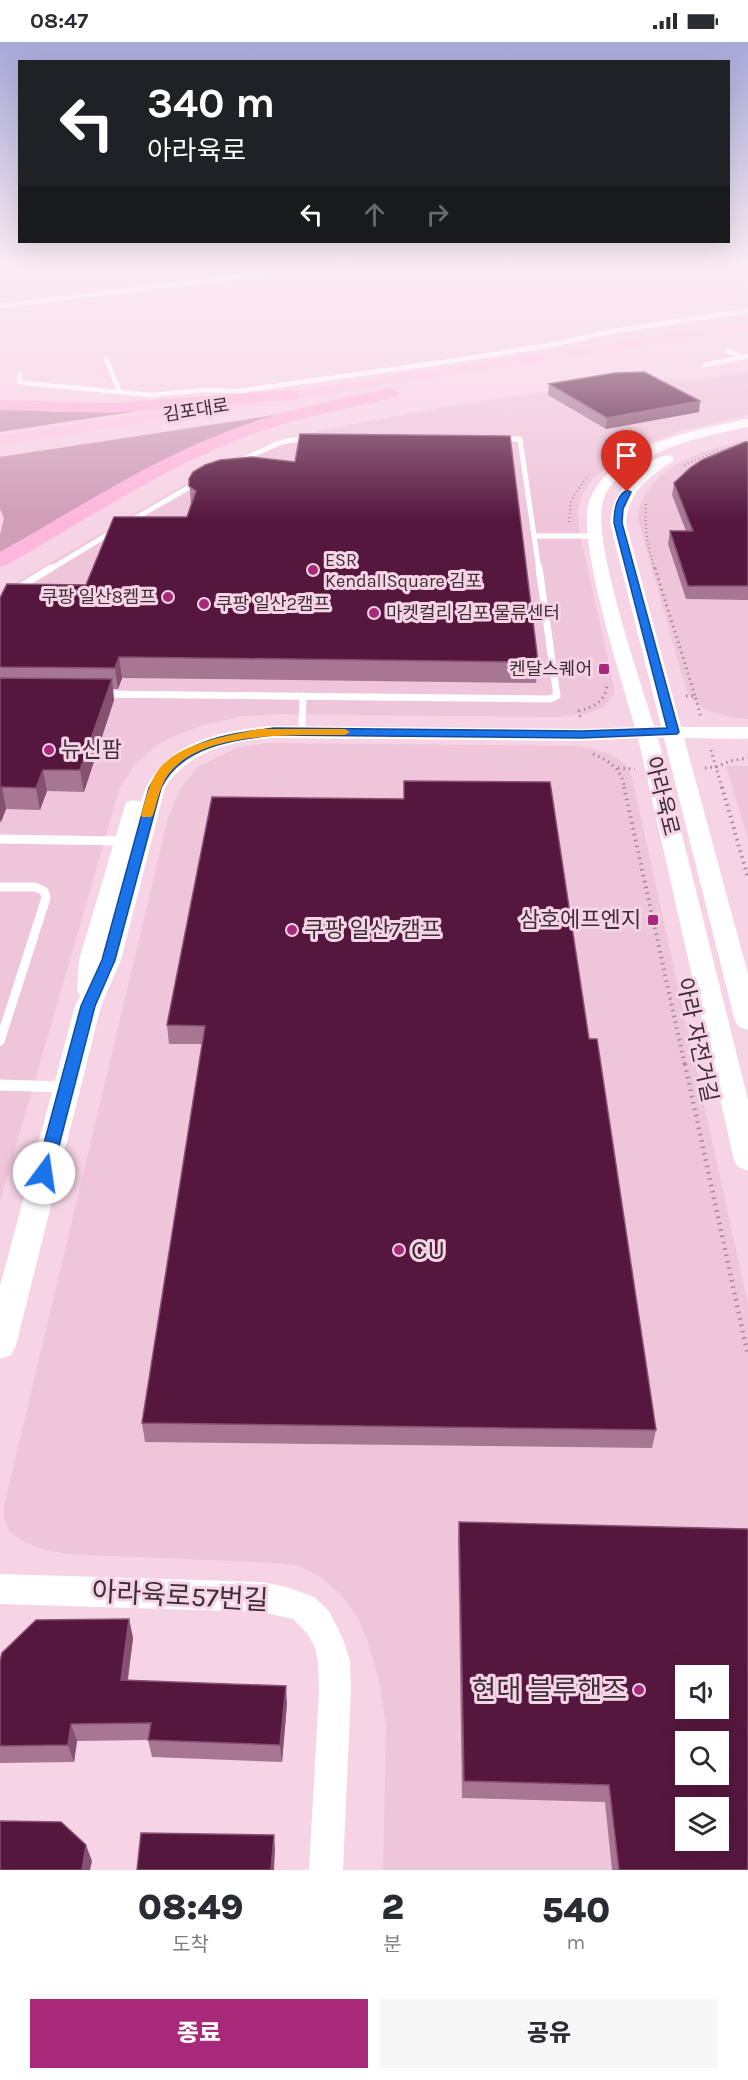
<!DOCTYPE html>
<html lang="ko">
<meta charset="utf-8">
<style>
:root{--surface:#fff;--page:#f7f7f7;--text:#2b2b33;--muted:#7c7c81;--accent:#a82979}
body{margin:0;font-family:Karla,"Noto Sans KR",sans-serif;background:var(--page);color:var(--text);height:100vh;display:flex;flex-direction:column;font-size:22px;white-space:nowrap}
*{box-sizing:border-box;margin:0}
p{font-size:20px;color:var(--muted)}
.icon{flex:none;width:33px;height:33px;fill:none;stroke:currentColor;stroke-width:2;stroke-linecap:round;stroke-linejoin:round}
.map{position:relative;height:1828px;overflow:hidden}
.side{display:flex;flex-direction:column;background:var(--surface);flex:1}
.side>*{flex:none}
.hud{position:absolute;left:18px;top:18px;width:712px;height:183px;border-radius:0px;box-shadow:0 6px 24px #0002;background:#202124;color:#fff;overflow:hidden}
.tools{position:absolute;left:675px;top:1623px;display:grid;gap:12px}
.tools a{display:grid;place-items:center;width:54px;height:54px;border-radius:0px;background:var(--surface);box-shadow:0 6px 24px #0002;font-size:30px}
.pin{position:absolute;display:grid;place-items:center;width:51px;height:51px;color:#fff;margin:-62px -26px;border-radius:50% 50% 50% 0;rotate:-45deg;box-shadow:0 0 6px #0007}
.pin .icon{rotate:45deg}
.me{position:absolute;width:66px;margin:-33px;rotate:14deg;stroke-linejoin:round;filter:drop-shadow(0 0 4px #0008)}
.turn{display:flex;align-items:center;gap:21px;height:126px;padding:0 30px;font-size:27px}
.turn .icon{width:78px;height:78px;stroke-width:2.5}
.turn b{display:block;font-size:42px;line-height:51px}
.lanes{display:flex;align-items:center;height:57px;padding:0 30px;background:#0003;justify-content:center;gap:30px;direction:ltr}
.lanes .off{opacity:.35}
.eta{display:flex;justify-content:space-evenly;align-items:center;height:102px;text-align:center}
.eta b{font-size:36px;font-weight:800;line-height:42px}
.cta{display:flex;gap:12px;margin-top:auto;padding:12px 30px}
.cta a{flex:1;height:69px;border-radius:0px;background:var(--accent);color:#fff;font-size:24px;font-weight:800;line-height:69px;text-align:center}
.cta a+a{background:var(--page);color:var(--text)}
.status{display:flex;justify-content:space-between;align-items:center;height:42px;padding:0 30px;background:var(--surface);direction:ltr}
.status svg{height:16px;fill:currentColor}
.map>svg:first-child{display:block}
.built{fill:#efc5da;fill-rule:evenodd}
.green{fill:#cf9eb7}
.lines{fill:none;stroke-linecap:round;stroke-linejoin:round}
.path-far3{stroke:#a38a96;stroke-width:2;stroke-dasharray:1 3;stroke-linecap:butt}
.path-far2{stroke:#a38a96;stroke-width:3;stroke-dasharray:1.5 4;stroke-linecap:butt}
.path-far1{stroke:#a38a96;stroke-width:4;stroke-dasharray:1.5 4.5;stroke-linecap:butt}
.path{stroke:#a38a96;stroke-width:4.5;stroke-dasharray:1.5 5;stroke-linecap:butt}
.service-far4{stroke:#fff;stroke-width:4.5}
.service-far3{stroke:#fff;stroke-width:5}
.service-far2{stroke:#fff;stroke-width:7}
.service-far1{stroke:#fff;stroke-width:9}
.service{stroke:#fff;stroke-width:11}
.minor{fill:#fff;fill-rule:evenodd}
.tertiary{fill:#fff;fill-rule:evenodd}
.primary{fill:#fec9e5;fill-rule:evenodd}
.trunk{fill:#feb7dc;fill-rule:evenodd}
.wall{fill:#a67692}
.shaded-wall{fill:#865070}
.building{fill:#56173e;stroke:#865070;stroke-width:1.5;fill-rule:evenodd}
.route{fill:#1a73e8;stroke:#114b97;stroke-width:1.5}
.slow{fill:#f59e0b}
.poi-dot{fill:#a82979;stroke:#f7d4e5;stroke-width:2}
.labels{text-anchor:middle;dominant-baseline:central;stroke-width:6;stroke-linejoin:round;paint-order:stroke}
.far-street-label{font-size:18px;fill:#3c2f35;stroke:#f7d4e5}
.far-poi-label{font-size:18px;fill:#3c2f35;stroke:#f7d4e5;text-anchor:start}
.poi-label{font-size:22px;fill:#3c2f35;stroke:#f7d4e5;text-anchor:start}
.street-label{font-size:22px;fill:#3c2f35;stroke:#f7d4e5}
.near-poi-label{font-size:27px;fill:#3c2f35;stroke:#f7d4e5;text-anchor:start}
.near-street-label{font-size:27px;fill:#3c2f35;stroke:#f7d4e5}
</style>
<div class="status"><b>08:47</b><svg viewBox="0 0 49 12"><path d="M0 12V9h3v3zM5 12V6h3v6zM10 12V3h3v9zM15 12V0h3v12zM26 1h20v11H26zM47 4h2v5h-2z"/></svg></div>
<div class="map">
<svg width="748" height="1828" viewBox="0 0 748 1828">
<rect width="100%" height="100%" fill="#f7d4e5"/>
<path class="built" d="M748,330v43l-69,16 -49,19 -36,27 -13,19 -3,16 1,18 35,156v8l-10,13 -18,7 -27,3 -281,-3 -36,2 -42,10 -25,10 -18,9 -22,19 -15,23 -120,414v-609l205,-119 39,-19 53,-19 142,-27 150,-23 32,-4 79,-2z
M748,397v280l-19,-2 -23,-7 -9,-6 -10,-11 -49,-174 1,-12 6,-13 14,-17 21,-15 25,-11z
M267,701l312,3 32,8 17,13 4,10 116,527v566h-365l3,-145 -7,-43 -11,-40 -11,-26 -17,-22 -19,-17 -21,-11 -22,-3 -211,-9 -25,-5 -20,-8 -12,-9 -6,-12v-14l164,-688 12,-29 18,-22 38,-19zM686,1634h32v32h-32zM686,1700h32v32h-32zM686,1766h32v32h-32z
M726,724h22v73z"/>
<path class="green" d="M164,365l-164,25v-24l59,4z
M301,369l-60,17 -241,125v-18l4,-17 -4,-9v-52z"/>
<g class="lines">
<path class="path-far3" d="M684,423l31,-13 33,-9
M646,462c-2,24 2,43 9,66
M569,480l2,-22 17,-25"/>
<path class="path-far2" d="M655,526l40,128
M686,654h9l6,21
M580,675l-1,-6c15,-4 27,-10 28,-27
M593,712c17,7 28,15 32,34
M618,726l17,1
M705,726l11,-1 -5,-17
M722,746l-6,-21 14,-6 18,-3"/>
<path class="path-far1" d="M624,745l61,279
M722,745l26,91"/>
<path class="path" d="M685,1022l63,292"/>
<path class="service-far4" d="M0,264l352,-43
M728,309l14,6
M106,317l14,33
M704,323l44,-9
M20,333l-1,7 5,1 127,12 54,-5 34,1 213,-30 105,-17 56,-13 135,-20"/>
<path class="service-far3" d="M498,397h22l19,131
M236,420l46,-20 29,-5
M129,480l71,-41
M535,494h60
M49,528l68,-41"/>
<path class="service-far2" d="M0,557l51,-31
M101,652l449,5 7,-3 -18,-128
M302,682l1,-28"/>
<path class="service-far1" d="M0,797l122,2
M0,845h35l9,4 2,7 -46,143"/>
<path class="service" d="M0,1043l64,2"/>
<path class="minor" d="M0,1532l261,8 26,5 27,10 15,14 14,28 7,22 1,30 -8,179h-34l10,-179 -1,-30 -4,-16 -7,-12 -14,-14 -32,-7 -261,-8z"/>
<path class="tertiary" d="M748,377v8c-41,8 -130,27 -145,74 -12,40 38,181 51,225h7l-51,-203c1,-7 2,-13 4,-19 6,-17 39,-53 58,-48l2,3 -2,3c-24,15 -44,31 -46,61l55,204h67v12l-64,-1 64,236v56l-9,-3 -4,-6 -71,-283h-6l90,362v71l-10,-4 -4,-7 -96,-422 -56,3 -308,-3c-43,3 -85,12 -109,50l-44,172 -20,46 -85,339 -5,10 -11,4v-73l75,-280 5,-10 -3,-6 2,-30 47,-158 7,-2 8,2c16,-59 79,-72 133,-76l308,3 53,-2c-12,-42 -61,-194 -45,-228 25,-56 104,-69 158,-80z"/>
<path class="primary" d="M748,280v8l-748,115v-10z"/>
<path class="trunk" d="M0,221h11l-11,8z
M391,346l8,5 -2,4c-55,13 -110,22 -162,44 -80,32 -153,81 -228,124l-7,2v-15c73,-41 144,-88 223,-119 54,-22 111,-33 168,-45z
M292,348l8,5 -2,4 -188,14 -110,-3v-10l110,3z"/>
</g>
<path class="wall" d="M549,342l151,17 -1,11 -93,17 -58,-34z
M748,400v158l-62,-1 -18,-55 2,-13h16l-14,-36 2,-12z
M189,437l349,183 -2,21 -414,-5 -4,11h-5l1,11 -30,92 -37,-1 -7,19 -34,-1 -5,13h-1v-224l86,-13 101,-68 4,-12z
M212,755l377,242 67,391 -4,18 -507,-6 -3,-19 60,-379h-33l-2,-19z
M459,1480l289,348h-136l-7,-68 -143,-4 -4,-257z
M129,1577l4,19 -5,42 159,24 -5,58 -130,-5 -4,-17 -71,1 -3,21 -74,1v-102z"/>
<path class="shaded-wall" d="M700,359l-1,11 -93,17 1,-11z
M119,615l3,21 -4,11 -3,-21z
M112,637l2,21 -30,92 -4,-22z
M43,728l4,21 -7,19 -4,-22z
M2,745l4,22 -5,13 -1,-4v-26z
M129,1577l4,19 -8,60 -4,-18z
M286,1644l1,18 -5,58 -2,-17z
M71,1682l6,17 -3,21 -6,-17z
M274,1793l1,15 -1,20h-3z
M86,1803l6,16 -2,9h-8z"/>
<path class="building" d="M644,330l56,29 -93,17 -58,-34 66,-11z
M300,392l210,2 28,226 -419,-5 -4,11 -115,-1v-69l7,-14 79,1 28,-68h73l9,-26 -7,-5v-7l4,-7 12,-7 15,-5 32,-3 43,5z
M745,400h3v144h-60l-18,-55h23l-19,-48 16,-15 12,-8z
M0,636l112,1 -32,91h-37l-7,18 -34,-1 -2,5z
M404,739l146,1 39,257h8l59,391 -514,-7 63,-397 -38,-1 45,-228 192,2z
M459,1480l289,7v341h-129l-10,-85 -145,-4zM686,1634h32v32h-32zM686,1700h32v32h-32zM686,1766h32v32h-32z
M129,1577l-8,61 165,6 -6,59 -132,-5 3,-17 -80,1 -3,21 -68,1v-85l2,-8 34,-33z
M0,1779l61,1 25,23 -4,25h-82z
M141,1791l133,2 -3,35h-134z"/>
<linearGradient id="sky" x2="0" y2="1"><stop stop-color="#a6a8d8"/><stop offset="0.46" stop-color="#fbecf3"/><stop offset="1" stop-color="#fbecf3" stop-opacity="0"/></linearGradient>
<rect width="748" height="477" fill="url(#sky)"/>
<path class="route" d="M627,448l4,2 -8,17 -1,14 57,209 -2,2 -95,4 -308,-3c-41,5 -93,11 -113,53l-46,172 -20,46 -43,167 -2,4h-11l-3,-4 45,-167 21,-46 47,-172c24,-47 78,-54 125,-60l308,3 85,-3 -53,-205c0,-12 2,-27 13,-33z"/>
<path class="slow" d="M259,687h86l5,3 -5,3c-51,1 -145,-6 -178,41 -7,10 -10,27 -14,39l-2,2h-9l-1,-2c4,-13 7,-28 14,-40 18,-32 72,-39 104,-46z"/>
<g class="poi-dot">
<circle cx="313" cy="528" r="6"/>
<circle cx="168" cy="555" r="6"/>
<circle cx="204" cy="562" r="6"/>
<circle cx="374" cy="571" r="6"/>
<rect x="598" y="621" width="12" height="12" rx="3"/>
<circle cx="49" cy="708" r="6"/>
<rect x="647" y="872" width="12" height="12" rx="3"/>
<circle cx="292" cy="888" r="6"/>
<circle cx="399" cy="1208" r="6"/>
<circle cx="639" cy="1648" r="6"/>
</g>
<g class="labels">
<g class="far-street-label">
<text transform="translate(196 368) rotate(-9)">김포대로</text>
</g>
<g class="far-poi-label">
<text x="325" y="518">ESR<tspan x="325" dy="21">KendallSquare 김포</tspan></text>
<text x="156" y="555" text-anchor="end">쿠팡 일산8켐프</text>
<text x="216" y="562">쿠팡 일산2캠프</text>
<text x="386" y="571">마켓컬리 김포 물류센터</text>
<text x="592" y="627" text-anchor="end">켄달스퀘어</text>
</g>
<g class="poi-label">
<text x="61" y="708">뉴신팜</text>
<text x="641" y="878" text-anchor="end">삼호에프엔지</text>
<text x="304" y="888">쿠팡 일산7캠프</text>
</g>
<g class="street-label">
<text transform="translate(662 754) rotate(76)">아라육로</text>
<text transform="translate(697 998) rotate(78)">아라 자전거길</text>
</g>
<g class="near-poi-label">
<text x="411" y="1208">CU</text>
<text x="627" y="1648" text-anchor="end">현대 블루핸즈</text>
</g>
<g class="near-street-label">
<text transform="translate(180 1554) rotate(3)">아라육로57번길</text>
</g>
</g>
</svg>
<div class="tools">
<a><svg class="icon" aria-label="sound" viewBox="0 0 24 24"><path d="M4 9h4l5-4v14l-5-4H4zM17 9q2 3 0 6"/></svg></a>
<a><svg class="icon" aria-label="search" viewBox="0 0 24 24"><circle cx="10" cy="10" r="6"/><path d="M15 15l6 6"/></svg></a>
<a><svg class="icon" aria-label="layers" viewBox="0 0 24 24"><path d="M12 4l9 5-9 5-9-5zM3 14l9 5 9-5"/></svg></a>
</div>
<div class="pin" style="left:627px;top:450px;background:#d93025"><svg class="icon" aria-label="arrive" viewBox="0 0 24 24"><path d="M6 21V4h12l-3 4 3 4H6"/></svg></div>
<svg class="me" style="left:44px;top:1131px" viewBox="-20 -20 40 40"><circle r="19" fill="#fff"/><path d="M0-13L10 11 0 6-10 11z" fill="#1a73e8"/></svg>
<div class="hud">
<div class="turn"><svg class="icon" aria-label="left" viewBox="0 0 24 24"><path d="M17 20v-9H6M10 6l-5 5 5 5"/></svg><div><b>340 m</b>아라육로</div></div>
<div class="lanes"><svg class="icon" aria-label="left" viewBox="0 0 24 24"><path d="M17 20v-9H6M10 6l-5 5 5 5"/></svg><svg class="icon off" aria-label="ahead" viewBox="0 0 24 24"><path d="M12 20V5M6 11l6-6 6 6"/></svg><svg class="icon off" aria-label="right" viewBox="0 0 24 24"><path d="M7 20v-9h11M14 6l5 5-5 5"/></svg></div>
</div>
</div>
<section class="side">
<div class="eta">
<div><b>08:49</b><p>도착</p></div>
<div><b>2</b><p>분</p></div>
<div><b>540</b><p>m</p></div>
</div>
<div class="cta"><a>종료</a><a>공유</a></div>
</section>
